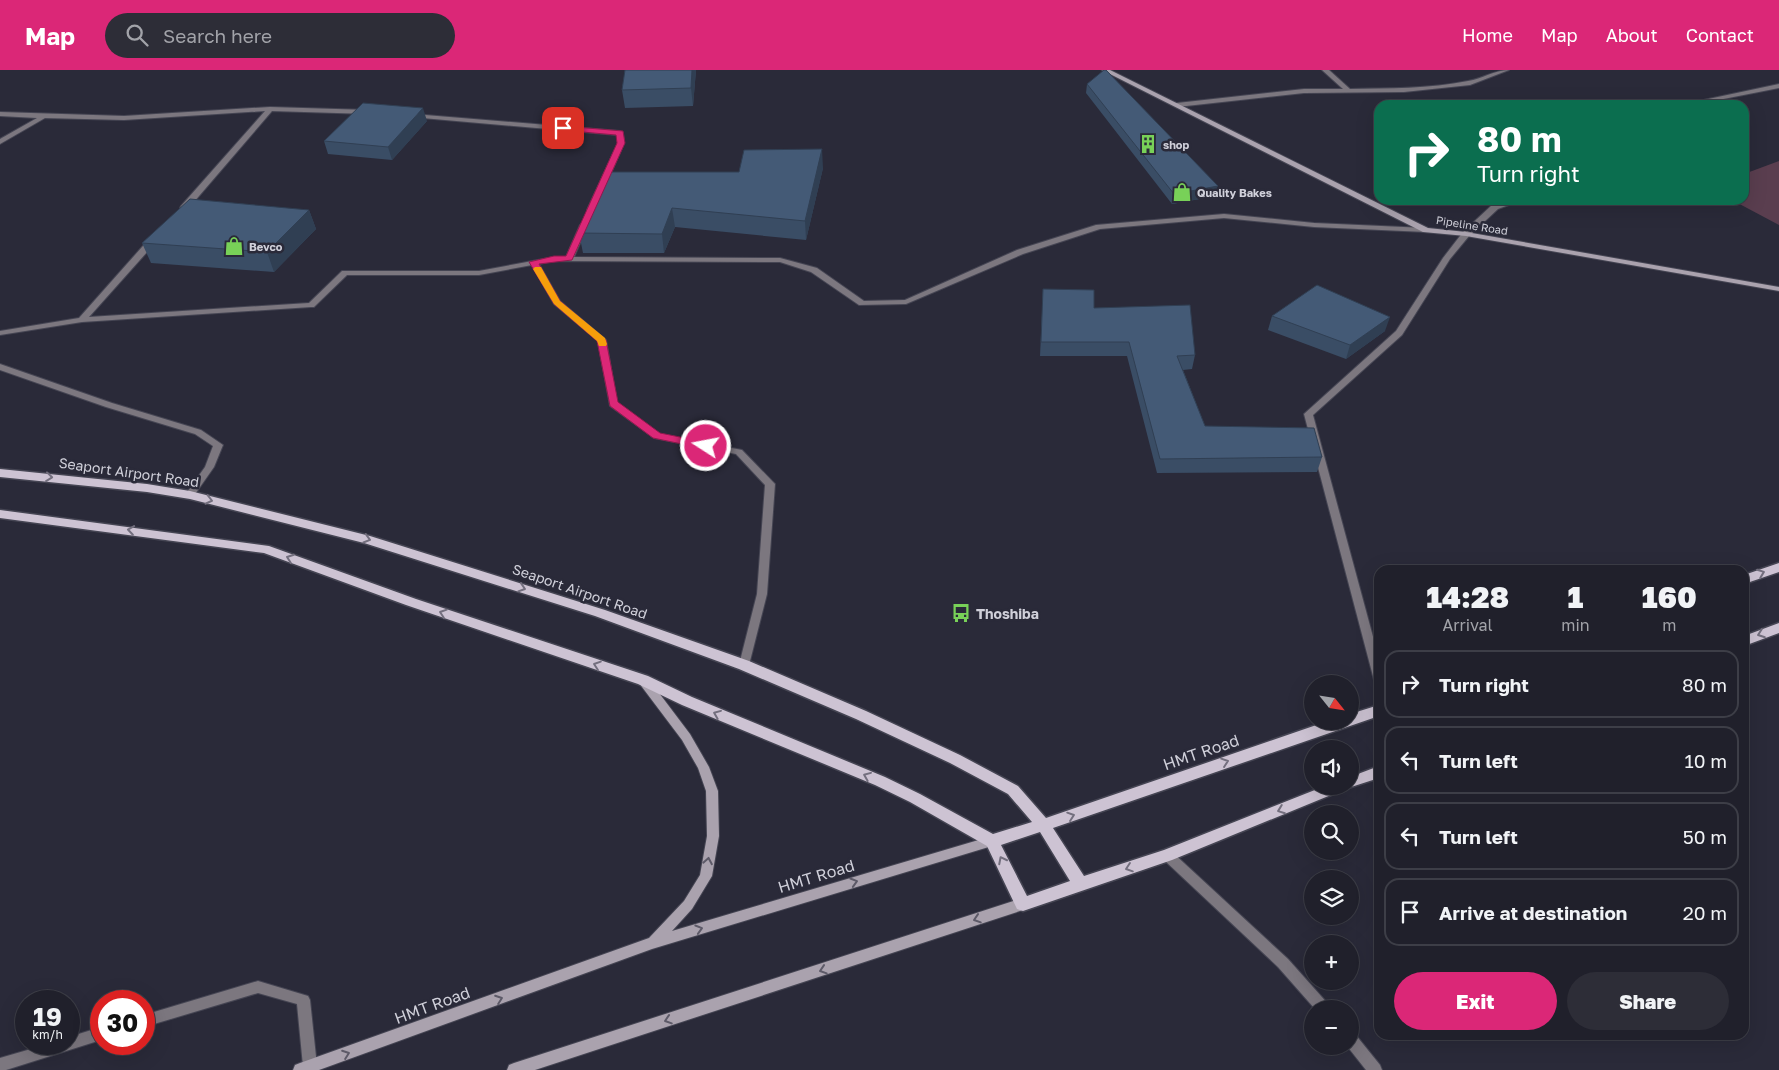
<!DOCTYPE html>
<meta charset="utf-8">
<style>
:root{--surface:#20202b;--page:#2d2d37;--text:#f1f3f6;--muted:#a2a3a9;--line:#3d3e47;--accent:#db2777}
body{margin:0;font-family:"Golos Text",sans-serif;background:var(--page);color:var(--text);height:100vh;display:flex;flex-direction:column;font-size:19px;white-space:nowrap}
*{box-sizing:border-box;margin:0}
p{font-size:16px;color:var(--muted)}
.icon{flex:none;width:28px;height:28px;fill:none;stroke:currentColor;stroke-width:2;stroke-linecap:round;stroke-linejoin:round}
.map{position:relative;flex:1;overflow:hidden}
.panel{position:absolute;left:1374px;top:495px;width:375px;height:475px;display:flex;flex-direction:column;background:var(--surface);border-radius:15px;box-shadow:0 5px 20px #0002,0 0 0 1px var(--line)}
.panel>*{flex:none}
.hud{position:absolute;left:1374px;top:30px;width:375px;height:105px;border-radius:15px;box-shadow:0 5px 20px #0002,0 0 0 1px var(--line);background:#0b6e4f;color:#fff;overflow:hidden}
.needle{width:32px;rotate:120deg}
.fabs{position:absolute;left:1304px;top:605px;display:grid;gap:10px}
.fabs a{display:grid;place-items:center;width:55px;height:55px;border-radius:50%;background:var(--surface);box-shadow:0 5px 20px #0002,0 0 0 1px var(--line);font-size:25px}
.speed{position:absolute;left:15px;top:920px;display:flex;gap:10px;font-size:25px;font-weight:700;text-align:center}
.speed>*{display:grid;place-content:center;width:65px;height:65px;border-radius:50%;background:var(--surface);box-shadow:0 5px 20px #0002,0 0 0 1px var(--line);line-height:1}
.speed small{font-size:12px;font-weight:400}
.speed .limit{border:8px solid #d22;background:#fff;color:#111}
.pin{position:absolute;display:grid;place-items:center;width:42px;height:42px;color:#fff;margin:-21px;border-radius:10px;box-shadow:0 2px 8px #0006}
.me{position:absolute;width:55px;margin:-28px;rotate:281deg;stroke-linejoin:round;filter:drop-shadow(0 0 4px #0008)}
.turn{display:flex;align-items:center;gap:18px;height:105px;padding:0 20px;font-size:22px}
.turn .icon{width:65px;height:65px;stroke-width:2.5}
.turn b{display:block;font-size:35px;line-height:42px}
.eta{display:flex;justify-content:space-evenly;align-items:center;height:85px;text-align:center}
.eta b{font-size:30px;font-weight:800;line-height:35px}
.primary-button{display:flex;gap:10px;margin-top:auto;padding:10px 20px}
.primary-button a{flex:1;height:58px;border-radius:30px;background:var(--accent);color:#fff;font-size:20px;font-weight:800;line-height:58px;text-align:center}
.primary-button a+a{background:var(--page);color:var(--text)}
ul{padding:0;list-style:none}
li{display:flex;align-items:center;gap:15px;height:68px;margin:0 10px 8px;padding:0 10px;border:2px solid var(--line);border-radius:15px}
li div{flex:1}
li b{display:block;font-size:19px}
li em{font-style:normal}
header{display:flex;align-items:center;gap:30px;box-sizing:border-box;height:70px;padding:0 25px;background:var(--accent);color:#fff}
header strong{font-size:24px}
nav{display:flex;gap:28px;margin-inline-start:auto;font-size:18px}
.search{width:350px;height:45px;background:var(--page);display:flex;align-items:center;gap:12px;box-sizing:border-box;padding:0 18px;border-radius:28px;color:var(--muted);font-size:19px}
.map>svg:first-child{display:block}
.green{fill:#5a3e4f}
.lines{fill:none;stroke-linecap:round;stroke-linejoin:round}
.lane-casing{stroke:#454553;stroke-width:2}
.street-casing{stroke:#454553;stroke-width:2}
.secondary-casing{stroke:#454553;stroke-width:2}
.primary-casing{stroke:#454553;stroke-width:3}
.lane{fill:#7c777f;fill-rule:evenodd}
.street{fill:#7c777f;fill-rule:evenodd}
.secondary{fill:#aaa2ae;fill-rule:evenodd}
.primary{fill:#cdc3d3;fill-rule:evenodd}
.wall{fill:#3a4d65}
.shaded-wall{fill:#303f53}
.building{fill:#445a76;stroke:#303f53}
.oneway{stroke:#736f7e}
.oneway2{stroke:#5d5a68}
.route{fill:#db2777;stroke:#8e194d}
.slow{fill:#f59e0b}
.labels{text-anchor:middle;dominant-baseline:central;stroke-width:5;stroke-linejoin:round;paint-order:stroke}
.far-poi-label{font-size:11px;font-weight:bold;fill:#d0d0da;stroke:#2a2a39;text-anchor:start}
.far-street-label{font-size:11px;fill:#d0d0da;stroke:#2a2a39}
.street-label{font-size:14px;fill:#d0d0da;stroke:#2a2a39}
.poi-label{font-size:14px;font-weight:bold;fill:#d0d0da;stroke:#2a2a39;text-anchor:start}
.near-street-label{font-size:16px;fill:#d0d0da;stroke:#2a2a39}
</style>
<header>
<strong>Map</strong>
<div class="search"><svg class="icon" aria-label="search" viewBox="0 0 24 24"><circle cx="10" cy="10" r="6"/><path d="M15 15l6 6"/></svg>Search here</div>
<nav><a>Home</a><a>Map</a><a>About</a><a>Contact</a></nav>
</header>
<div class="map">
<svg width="1779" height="1000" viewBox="0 0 1779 1000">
<rect width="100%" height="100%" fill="#2a2a39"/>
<path class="green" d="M1779,91v64l-47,-25h12v-26z"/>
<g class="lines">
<g class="lane-casing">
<path id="lane" d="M258,911l50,15 2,4 7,66 -2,4h-10l-2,-4 -6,-62 -39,-11 -114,34v-12z
M101,957v13l-95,30h-6v-12l48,-14h21v-7z"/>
</g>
<g class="street-casing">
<path id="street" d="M1322,0h7l21,19c39,-1 79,0 118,-8 14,-2 26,-11 41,-11l-39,15 -66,7 -100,1 -127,14 -3,-2 3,-2 127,-14h39z
M1779,14v4l-86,17h-13z
M270,37l99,3 3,2 -3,2 -97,-3 -85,99h-3l-4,-2 1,-2 84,-95 -141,9 -79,-2 -45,26v-5l37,-21 -37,-2v-4l124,4z
M413,44l207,17 3,2 1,10 -29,67 -4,2 -4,-2 31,-67 -1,-8 -206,-18v-2z
M1511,130h11l-24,9 -29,27 -19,23 -48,76 -89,80 66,244v25l-4,-1 -1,-3 -70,-266 92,-83 47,-73 20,-26 29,-27z
M1224,144l90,9 112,5 4,2 -4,2 -112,-5 -90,-9 -124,11 -77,25 -117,50 -47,1 -48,-33 -31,-10 -226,-1 -15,3 21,37 46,39 11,63 43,31 82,16 33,34 -8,110 -18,71 -1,3h-8l-1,-3 18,-71 8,-109 -29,-31 -82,-16 -44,-32 -12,-65 -44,-37 -22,-39 -53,10h-132l-33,32h-3l-229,15 -82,13v-4l79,-13 71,-80h3l4,2 -1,2 -67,75 220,-14 33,-32h137l75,-14h12l14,-32 4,-2 4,2 -14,32 206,1 37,10 47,33 41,-1 112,-50 79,-25z
M0,294l112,39 89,27 22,15 -9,22 -21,30h-6l-2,-2 20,-28 8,-21 -18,-12 -89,-27 -106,-37z
M1167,780l4,1 117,108 41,46 2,4h-16l-37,-42 -115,-108 -2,-4 2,-4z
M1350,962l5,2 25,31 2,5h-16l-19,-24h3z"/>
</g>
<g class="secondary-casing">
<path id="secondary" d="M1102,0h8l318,158 38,4 313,55v4l-313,-55 -43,-4z
M643,606l4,1 43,57 19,33 9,24 1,45 -7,40 -20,33 -20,22 320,-95 4,1 2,4 -2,4 -4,1 -340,103 -333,121h-26l2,-5 5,-2 349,-125 35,-37 16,-26 7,-39 -1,-45 -8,-23 -16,-28 -43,-57 -1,-3 1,-3z
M1023,828l4,2 2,4 -2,4 -4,2 -488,160h-28l2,-5 5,-2z"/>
</g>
<g class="primary-casing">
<path id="primary" d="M0,399l147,15 43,7 180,45 235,74 144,51 117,50 94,44 58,31 28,32 282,-97h22v-7l29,-9v11l-326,112 31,48 80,-26 161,-64h25v-9l29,-11v12l-31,10 -176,72 -149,51 -6,-2 -30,-63 -77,-44 -35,-17 -193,-80 -44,-21 -232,-79 -142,-52 -264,-35v-8l269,36 147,53 232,77 44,21 193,80 35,17 73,40 39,-12 -24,-28 -58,-31 -94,-44 -117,-50 -144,-53 -231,-73 -174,-44 -43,-7 -147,-15zM1040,762l30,49 -43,15 -26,-51z
M1779,493v9l-35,12v-9z
M1779,553v10l-35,13v-10z"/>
</g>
<use href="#lane" class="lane"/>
<use href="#street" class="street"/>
<use href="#secondary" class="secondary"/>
<use href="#primary" class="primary"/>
</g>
<path class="wall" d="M625,0h71l-3,36 -68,2 -3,-18z
M1087,14l129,112 -44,8 -86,-111z
M427,51l-35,39 -64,-6 -4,-13z
M823,98l-17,72 -131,-13 -11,26h-81l-4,-20 160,-61z
M309,140l7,19 -42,43 -123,-9 -9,-20z
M1043,219l51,19 101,47 -3,14 -9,1 22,56 117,31 -5,15 -160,1 -30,-117h-87z
M1272,246l113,15 -39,28 -78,-29z"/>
<path class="shaded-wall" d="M692,0h4l-3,36 -2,-18z
M423,38l4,13 -35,39 -4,-13z
M822,79l1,19 -17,72 -1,-19z
M1218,116l-2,10 -44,8 2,-10z
M672,138l3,19 -11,26 -2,-19z
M309,140l7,19 -42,43 -7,-20z
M1390,247l-5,14 -39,28 4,-14z"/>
<path class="building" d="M625,0h67l-1,18 -69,2z
M1104,0h2l112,116 -44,8 -87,-110z
M363,33l60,5 -35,39 -64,-6z
M822,79l-17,72 -133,-13 -10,26 -83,-1 30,-61h130l5,-22z
M190,129l119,11 -42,42 -125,-9z
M1317,215l73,32 -40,28 -78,-29z
M1043,219l51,1v18l96,-3 5,50 -18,1 28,70 109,2 8,29 -162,2 -31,-117h-88z"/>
<defs><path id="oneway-chevron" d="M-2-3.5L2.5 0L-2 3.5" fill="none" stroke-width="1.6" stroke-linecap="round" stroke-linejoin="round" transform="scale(1.25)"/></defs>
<g class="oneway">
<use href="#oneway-chevron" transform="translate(49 407) rotate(6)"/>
<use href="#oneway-chevron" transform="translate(209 430) rotate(14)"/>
<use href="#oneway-chevron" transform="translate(131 460) rotate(-172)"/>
<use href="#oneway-chevron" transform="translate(367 469) rotate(16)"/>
<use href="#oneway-chevron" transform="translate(290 488) rotate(-160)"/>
<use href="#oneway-chevron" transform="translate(1761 503) rotate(-21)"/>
<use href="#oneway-chevron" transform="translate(522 518) rotate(18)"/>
<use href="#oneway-chevron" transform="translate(443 543) rotate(-161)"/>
<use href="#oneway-chevron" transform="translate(1761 564) rotate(160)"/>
<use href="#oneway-chevron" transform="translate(597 595) rotate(-161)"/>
<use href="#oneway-chevron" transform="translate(717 644) rotate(-158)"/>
<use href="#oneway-chevron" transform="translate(1225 692) rotate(-19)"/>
<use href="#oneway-chevron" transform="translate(867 706) rotate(-158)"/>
<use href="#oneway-chevron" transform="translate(1281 740) rotate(159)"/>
<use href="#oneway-chevron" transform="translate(1071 746) rotate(-19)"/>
<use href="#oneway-chevron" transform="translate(1002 790) rotate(-117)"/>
<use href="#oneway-chevron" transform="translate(1129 798) rotate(161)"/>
</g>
<g class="oneway2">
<use href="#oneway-chevron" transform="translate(708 791) rotate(-80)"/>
<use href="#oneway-chevron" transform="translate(854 812) rotate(-17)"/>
<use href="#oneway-chevron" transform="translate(977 849) rotate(162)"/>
<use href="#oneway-chevron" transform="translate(699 859) rotate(-17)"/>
<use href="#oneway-chevron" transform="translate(823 900) rotate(162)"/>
<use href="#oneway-chevron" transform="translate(499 929) rotate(-20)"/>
<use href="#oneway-chevron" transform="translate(668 950) rotate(162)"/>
<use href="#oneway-chevron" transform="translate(346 984) rotate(-20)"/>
</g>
<path class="route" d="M563,56l60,5 2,12 -53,117 -33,4 21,37 46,39 12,62 42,31 50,10 1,3 -1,2 -4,1 -53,-11 -43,-32 -13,-65 -43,-37 -25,-42 25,-6h12l51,-113 -1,-8 -56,-5v-3z"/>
<path class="slow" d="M535,197h6l19,34 45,37 2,6 -1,2h-7l-2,-5 -43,-37 -21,-35z"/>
<defs>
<g id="building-bare" transform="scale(1.5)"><path d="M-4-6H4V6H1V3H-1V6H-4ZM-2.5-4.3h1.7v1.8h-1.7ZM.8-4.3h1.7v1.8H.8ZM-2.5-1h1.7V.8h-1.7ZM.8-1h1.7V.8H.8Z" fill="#78d158" stroke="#2a2a39" stroke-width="2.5" paint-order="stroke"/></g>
<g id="shop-bare" transform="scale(1.5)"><path d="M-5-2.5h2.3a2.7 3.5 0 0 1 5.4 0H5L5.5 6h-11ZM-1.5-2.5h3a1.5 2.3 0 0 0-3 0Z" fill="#78d158" stroke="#2a2a39" stroke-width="2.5" paint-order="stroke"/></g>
<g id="bus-bare" transform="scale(1.5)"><path d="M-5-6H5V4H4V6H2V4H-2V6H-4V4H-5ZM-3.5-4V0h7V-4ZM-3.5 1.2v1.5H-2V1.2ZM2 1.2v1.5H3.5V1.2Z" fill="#78d158" stroke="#2a2a39" stroke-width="2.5" paint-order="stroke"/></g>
</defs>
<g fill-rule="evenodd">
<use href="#building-bare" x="1148" y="74"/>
<use href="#shop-bare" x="1182" y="122"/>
<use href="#shop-bare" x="234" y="176"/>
<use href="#bus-bare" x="961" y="543"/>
</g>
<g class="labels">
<g class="far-poi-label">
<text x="1163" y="74">shop</text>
<text x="1197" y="122">Quality Bakes</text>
<text x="249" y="176">Bevco</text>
</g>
<g class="far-street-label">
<text transform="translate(1472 155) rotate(9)">Pipeline Road</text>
</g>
<g class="street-label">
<text transform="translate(129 402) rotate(8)">Seaport Airport Road</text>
<text transform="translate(580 521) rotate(19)">Seaport Airport Road</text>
</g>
<g class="poi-label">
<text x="976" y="543">Thoshiba</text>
</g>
<g class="near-street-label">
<text transform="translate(1201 682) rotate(-19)">HMT Road</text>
<text transform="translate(816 806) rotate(-17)">HMT Road</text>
<text transform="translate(432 935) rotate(-20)">HMT Road</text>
</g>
</g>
</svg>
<div class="fabs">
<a><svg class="needle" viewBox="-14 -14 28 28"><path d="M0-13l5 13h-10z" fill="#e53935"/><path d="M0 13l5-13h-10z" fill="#a2a3a9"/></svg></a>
<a><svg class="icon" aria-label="sound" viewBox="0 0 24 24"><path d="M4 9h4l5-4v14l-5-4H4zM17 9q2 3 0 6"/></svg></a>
<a><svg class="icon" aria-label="search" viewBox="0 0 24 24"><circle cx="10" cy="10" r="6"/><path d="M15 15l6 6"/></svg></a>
<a><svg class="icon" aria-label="layers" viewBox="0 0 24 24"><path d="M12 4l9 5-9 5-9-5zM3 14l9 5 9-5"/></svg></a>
<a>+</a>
<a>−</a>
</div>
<div class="speed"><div>19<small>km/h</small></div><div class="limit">30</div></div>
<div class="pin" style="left:563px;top:58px;background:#d93025"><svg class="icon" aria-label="arrive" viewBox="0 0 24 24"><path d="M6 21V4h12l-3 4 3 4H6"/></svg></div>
<svg class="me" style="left:706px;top:376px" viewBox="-20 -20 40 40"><circle r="17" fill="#db2777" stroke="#fff" stroke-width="3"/><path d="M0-11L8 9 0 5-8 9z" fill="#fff"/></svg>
<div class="hud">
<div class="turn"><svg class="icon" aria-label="right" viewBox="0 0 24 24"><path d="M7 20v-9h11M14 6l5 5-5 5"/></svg><div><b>80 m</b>Turn right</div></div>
</div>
<section class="panel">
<div class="eta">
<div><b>14:28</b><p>Arrival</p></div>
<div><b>1</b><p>min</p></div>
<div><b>160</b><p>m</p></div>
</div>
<ul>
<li><svg class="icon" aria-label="right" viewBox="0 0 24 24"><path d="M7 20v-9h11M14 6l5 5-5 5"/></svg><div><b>Turn right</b></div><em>80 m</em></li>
<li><svg class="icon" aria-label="left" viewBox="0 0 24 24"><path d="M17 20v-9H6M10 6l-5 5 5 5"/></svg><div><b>Turn left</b></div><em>10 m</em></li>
<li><svg class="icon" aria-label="left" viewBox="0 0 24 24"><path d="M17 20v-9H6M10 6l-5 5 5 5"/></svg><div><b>Turn left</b></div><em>50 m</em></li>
<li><svg class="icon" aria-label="arrive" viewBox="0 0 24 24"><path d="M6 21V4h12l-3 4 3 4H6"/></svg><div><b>Arrive at destination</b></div><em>20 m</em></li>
</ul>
<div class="primary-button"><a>Exit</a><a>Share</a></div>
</section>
</div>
